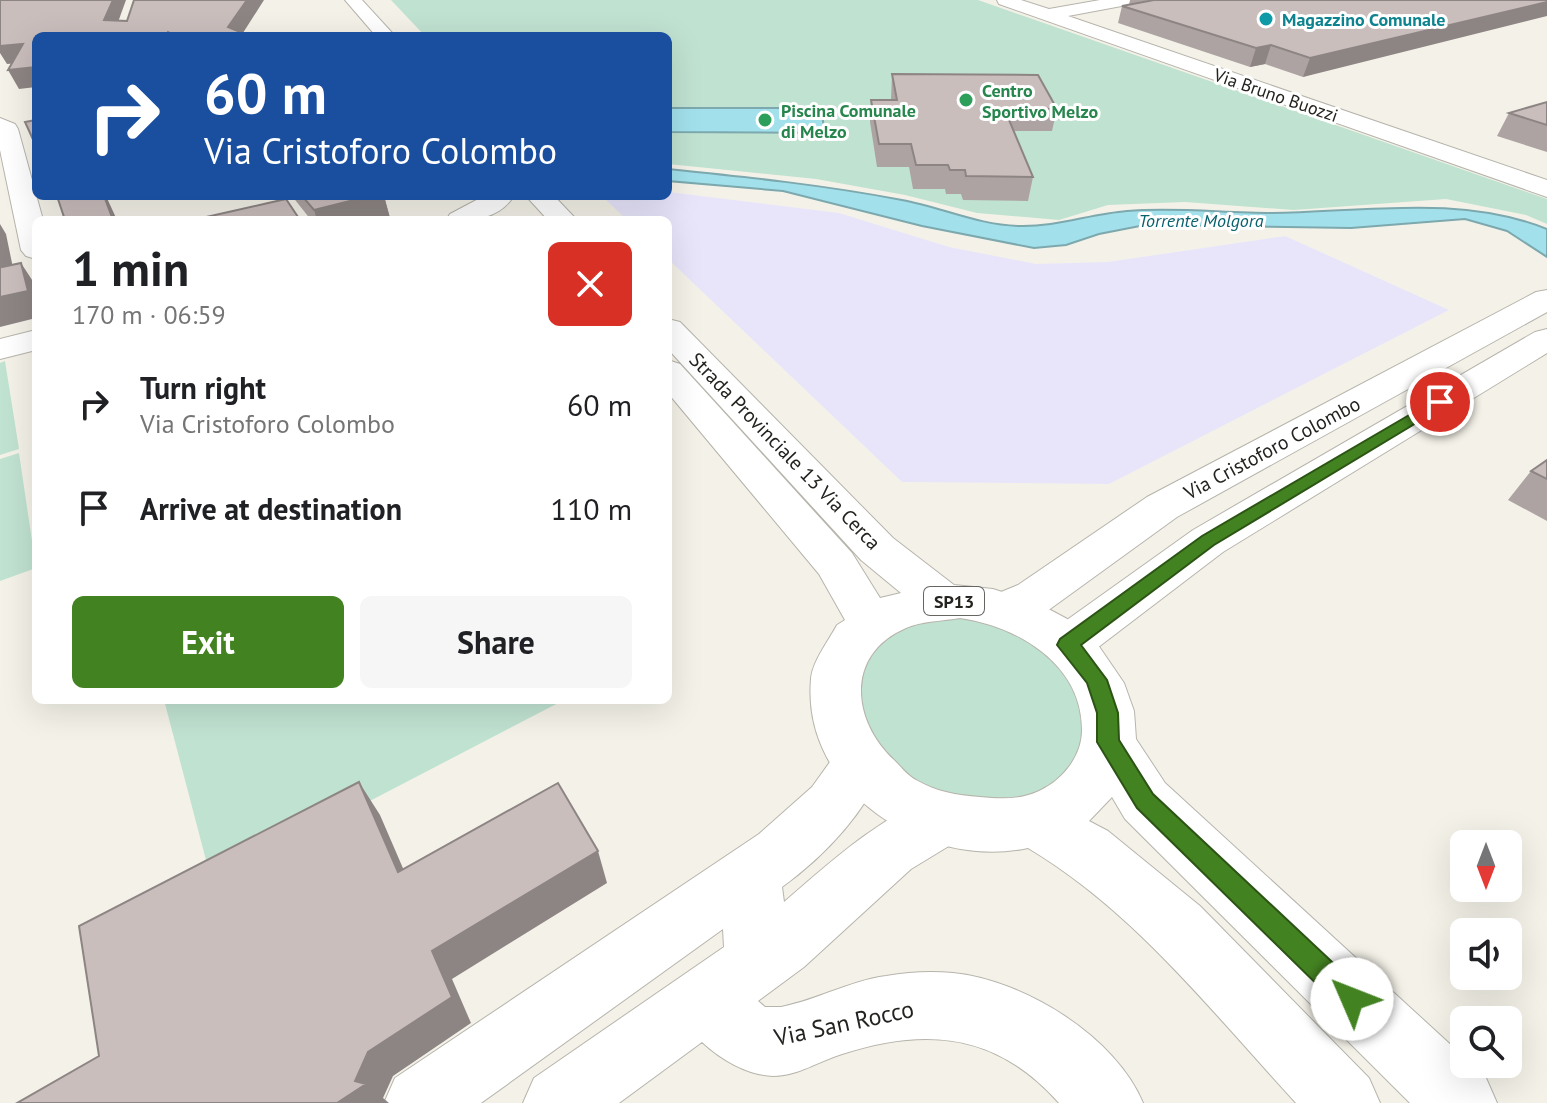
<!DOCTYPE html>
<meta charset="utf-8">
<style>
:root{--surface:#fff;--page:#f6f6f6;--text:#202124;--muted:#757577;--accent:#438221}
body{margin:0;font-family:"PT Sans",sans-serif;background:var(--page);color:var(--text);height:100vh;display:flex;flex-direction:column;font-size:30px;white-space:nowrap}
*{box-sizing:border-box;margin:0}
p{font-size:26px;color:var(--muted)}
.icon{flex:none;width:44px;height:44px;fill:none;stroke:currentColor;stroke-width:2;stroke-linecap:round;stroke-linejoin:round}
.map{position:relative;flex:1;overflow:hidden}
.side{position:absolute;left:32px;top:216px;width:640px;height:488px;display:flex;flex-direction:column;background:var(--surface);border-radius:12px;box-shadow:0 8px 32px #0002}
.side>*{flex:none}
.banner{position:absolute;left:32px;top:32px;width:640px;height:168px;border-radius:12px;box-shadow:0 8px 32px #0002;background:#1a4fa0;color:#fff;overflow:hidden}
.needle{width:52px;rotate:180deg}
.fabs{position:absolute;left:1450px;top:830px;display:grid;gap:16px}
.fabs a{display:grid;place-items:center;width:72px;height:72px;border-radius:12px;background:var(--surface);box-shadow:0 8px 32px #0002;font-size:40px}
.pin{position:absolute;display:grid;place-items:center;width:68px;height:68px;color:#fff;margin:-34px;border:4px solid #fff;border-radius:50%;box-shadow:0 2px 8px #0007}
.me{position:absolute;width:88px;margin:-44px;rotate:314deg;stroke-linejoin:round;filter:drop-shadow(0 0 6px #0008)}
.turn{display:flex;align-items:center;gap:28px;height:168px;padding:0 40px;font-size:36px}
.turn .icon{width:104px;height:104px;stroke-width:2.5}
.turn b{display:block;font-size:56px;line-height:68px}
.round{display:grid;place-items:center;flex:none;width:84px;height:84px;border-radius:12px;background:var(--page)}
.summary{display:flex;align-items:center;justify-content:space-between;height:136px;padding:0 40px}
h1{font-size:48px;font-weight:600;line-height:60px}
.button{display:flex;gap:16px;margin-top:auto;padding:16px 40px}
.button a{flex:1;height:92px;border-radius:12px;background:var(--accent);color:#fff;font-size:32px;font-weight:600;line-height:92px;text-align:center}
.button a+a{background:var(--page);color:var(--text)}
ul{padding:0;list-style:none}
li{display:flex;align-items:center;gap:24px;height:104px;padding:0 40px}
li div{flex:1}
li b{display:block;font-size:30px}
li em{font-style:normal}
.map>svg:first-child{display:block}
.commercial{fill:#e8e5fb}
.green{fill:#c0e2d1}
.water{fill:#a2e1ec;stroke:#7ca8ae;stroke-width:2}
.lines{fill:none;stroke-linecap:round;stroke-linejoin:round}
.minor-casing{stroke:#b6b4ab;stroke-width:2}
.major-casing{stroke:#b6b4ab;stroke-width:2}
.minor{fill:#fff;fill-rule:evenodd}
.major{fill:#fff;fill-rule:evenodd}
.wall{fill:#aea3a3}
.shaded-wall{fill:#8d8584}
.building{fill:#cabebd;stroke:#8d8584;stroke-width:2}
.route{fill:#438221;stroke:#2c5415;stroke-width:2}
.culture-dot{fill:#0f9aa8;stroke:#fff;stroke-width:3}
.leisure-dot{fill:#2e9e5b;stroke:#fff;stroke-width:3}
.labels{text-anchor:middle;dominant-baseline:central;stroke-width:6;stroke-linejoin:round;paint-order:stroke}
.far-culture-label{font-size:18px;font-weight:bold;fill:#0d838f;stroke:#fff;text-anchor:start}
.far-leisure-label{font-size:18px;font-weight:bold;fill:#27864d;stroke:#fff;text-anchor:start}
.far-street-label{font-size:18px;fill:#24231f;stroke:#fff}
.far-water-label{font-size:18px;font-style:italic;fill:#09616d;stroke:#fff}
.shield{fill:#fff;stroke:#666562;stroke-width:2}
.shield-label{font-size:18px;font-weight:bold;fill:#24231f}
.street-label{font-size:20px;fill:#24231f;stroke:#fff}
.near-street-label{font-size:24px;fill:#24231f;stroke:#fff}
</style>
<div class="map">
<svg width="1547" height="1103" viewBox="0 0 1547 1103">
<rect width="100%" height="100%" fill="#f4f2e8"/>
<path class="commercial" d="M668,192l171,21 110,34 87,17 72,-2 177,-26 164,74 -340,174 -207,-2 -234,-223v-39h-41l-25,-24h66z"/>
<path class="green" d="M391,0h587l569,199v25l-21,-9 -80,-16 -152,11 -109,-8 -77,3 -49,15 -82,-7 -72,-18 -89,-16 -148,-15v-128h-243z
M5,361l14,88 -19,6v-92z
M19,453l17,115 -36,13v-122z
M937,614l67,10 56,39 18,28 8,30 -4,30 -15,25 -24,19 -67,13 -98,-44 -29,-82 30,-47z
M164,700h400l-352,183z"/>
<path class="water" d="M671,108h151l2,25 -156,-1z
M668,169c78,8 156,16 234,31 39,7 76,25 117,26 37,1 71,-12 108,-15 48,-4 96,2 145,2 91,-1 188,-19 275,16v28l-40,-26 -42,-12 -114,9 -206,-3 -46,9 -33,11 -32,3 -112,-22 -139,-35 -115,-10z"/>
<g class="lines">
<g class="minor-casing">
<path id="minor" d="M997,0h24l28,9 51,-9h35l-8,5 -59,11 479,164v17l-548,-193z
M0,118l15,6 3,5 25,91h-7v39l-10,-3 -5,-6 -21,-100z
M484,196h30c-17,25 -41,24 -68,24l4,-6z
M1547,290v22l-370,205 -127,92 -44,19 -17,-5 -6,-13 6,-13 29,-12 129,-88 389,-205z
M1547,329v24l-324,199 -139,106 -17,6 -17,-6 -7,-13 7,-13 143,-102 342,-198z
M36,330v20l-36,9v-20z
M859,741l19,7 8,17c-23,49 -60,90 -104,122l2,15c50,-43 95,-85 158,-109l20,7 9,19 -9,19 -51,31 -107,98 -46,34 7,6h16c36,-7 68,-26 105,-31 23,-4 45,-5 67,-3 71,7 163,64 190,130h-84c-61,-69 -131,-77 -217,-49 -23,7 -44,22 -69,22 -26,-1 -53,-17 -71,-34l-83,61h-96l11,-25 190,-131 -1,-18 -242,174h-97l11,-25 364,-244 53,-47 28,-39z"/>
</g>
<g class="major-casing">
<path id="major" d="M345,0h17l33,36h-19z
M526,196h28l23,24h-29z
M668,319l12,3 213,216 61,47 39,4 48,16 30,16 25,21 28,41 10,28 2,28 29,44 299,274v7h7l15,14 11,25h-87l-285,-284 -13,-22 -23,24 19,10 92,75 169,172 11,25h-84c-83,-90 -162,-192 -268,-255 -102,22 -227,-56 -217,-169 1,-17 18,-39 26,-54l8,-5 -26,-46 -151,-181v-33l12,4 172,189 28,45 21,-5 -40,-33 -193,-211zM960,618c59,9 122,46 122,112 0,26 -19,50 -43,61 -19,9 -38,8 -59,6 -24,-2 -43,-5 -64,-17 -8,-4 -15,-13 -22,-20 -43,-40 -49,-106 12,-132 15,-7 38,-7 54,-10z"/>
</g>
<use href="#minor" class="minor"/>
<use href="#major" class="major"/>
</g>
<path class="wall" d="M1130,0h417l-244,77 -38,-13 -15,3 -132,-44 4,-17 7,-1z
M892,74l165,35 -5,22h-39l20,46 -5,24 -65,-1 -2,-6h-15l-1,-5h-32l-4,-22h-32l-7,-45 1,-22h20z
M1547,102v50l-50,-16 12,-23z
M292,196h92l6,22 -8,2h-71z
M1547,460v61l-39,-21 23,-29z"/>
<path class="shaded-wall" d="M113,0h13l-13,36 -9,-16z
M247,0h17l-23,36 -13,-9z
M1547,2v14l-244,61 7,-19z
M23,44l10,18 -26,2 -7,-11v-7z
M1271,45l-6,19 -15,3 6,-19z
M36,67v20l-17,2 -11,-19z
M104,196h2l11,24h-4z
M370,196h14l6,22 -8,2h-65l-3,-10z
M0,224l6,10 12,58 -16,-25 -2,-11z
M21,263l15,23v32l-36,9v-30z
M359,782l21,33 38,88 -20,-31z
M598,851l9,32 -155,96 19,44 -78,53 -10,22 6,5h-52l18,-22 13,-29 64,-101z"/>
<path class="building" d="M0,0h113l-9,20 23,1 7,-21h113l-19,27 22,9h-74l-8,-4 -2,4h-130v31l-28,3 15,-26 -23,2z
M1154,0h393v2l-237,56 -39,-13 -15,3 -134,-42z
M892,74l146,1 19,34 -53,-1 29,69 -67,-1 -1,-6h-15l-2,-5h-32l-5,-21h-32l-8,-44h26z
M1547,102v23l-38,-12z
M36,120v26l-11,-24z
M57,196h47l9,24h-48z
M302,196h68l-56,14z
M286,199l14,21h-107z
M0,256l2,11 19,-4 7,28 -28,6z
M1547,460v19l-16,-8z
M359,782l39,90 160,-89 40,68 -166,100 20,46 -84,55 -13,29 11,3 -29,19h-320l82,-47 -20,-130z"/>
<path class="route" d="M1440,397l6,2v6l-232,140 -133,100 26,35 11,33 1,27 34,54 208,195 4,10 -4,10 -9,4 -10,-4 -205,-201 -40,-66v-29l-10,-30 -30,-38 3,-6 142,-103z"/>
<circle class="culture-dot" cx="1266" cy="19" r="8"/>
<g class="leisure-dot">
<circle cx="966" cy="100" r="8"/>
<circle cx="765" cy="120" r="8"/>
</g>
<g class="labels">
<g class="far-culture-label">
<text x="1282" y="19">Magazzino Comunale</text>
</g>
<g class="far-leisure-label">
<text x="982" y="90">Centro<tspan x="982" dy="21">Sportivo Melzo</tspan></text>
<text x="781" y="110">Piscina Comunale<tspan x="781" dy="21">di Melzo</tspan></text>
</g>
<g class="far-street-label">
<text transform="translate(1276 95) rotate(19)">Via Bruno Buozzi</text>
</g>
<g class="far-water-label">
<text x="1201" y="220">Torrente Molgora</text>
</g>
<rect class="shield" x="924" y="587" width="60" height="28" rx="6"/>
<g class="shield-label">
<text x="954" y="601">SP13</text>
</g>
<g class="street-label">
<text transform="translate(1272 448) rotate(-28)">Via Cristoforo Colombo</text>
<text transform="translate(785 451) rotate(46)">Strada Provinciale 13 Via Cerca</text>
</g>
<g class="near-street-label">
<text transform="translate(844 1023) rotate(-12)">Via San Rocco</text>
</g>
</g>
</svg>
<div class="fabs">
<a><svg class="needle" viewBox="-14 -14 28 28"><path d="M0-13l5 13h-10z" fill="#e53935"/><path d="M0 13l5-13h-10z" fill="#757577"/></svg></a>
<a><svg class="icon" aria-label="sound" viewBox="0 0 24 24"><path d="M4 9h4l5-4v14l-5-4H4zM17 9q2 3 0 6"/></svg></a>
<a><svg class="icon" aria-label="search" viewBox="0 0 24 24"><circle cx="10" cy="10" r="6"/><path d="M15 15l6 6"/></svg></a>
</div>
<div class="pin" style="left:1440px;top:402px;background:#d93025"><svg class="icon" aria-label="arrive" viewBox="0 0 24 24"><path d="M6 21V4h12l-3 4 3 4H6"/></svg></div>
<svg class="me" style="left:1352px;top:999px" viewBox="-20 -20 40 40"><circle r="19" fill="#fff"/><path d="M0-13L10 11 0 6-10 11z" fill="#438221"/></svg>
<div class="banner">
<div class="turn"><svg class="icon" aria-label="right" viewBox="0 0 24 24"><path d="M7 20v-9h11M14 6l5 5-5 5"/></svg><div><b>60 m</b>Via Cristoforo Colombo</div></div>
</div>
<section class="side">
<div class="summary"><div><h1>1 min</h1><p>170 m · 06:59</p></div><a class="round" style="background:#d93025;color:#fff"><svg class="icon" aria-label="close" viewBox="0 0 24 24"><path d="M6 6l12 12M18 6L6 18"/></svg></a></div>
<ul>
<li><svg class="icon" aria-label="right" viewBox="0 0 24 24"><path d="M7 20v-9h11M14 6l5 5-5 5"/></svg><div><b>Turn right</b><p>Via Cristoforo Colombo</p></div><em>60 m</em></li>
<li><svg class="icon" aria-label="arrive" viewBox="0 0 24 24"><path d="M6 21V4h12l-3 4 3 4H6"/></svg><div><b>Arrive at destination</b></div><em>110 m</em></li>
</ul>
<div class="button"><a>Exit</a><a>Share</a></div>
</section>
</div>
